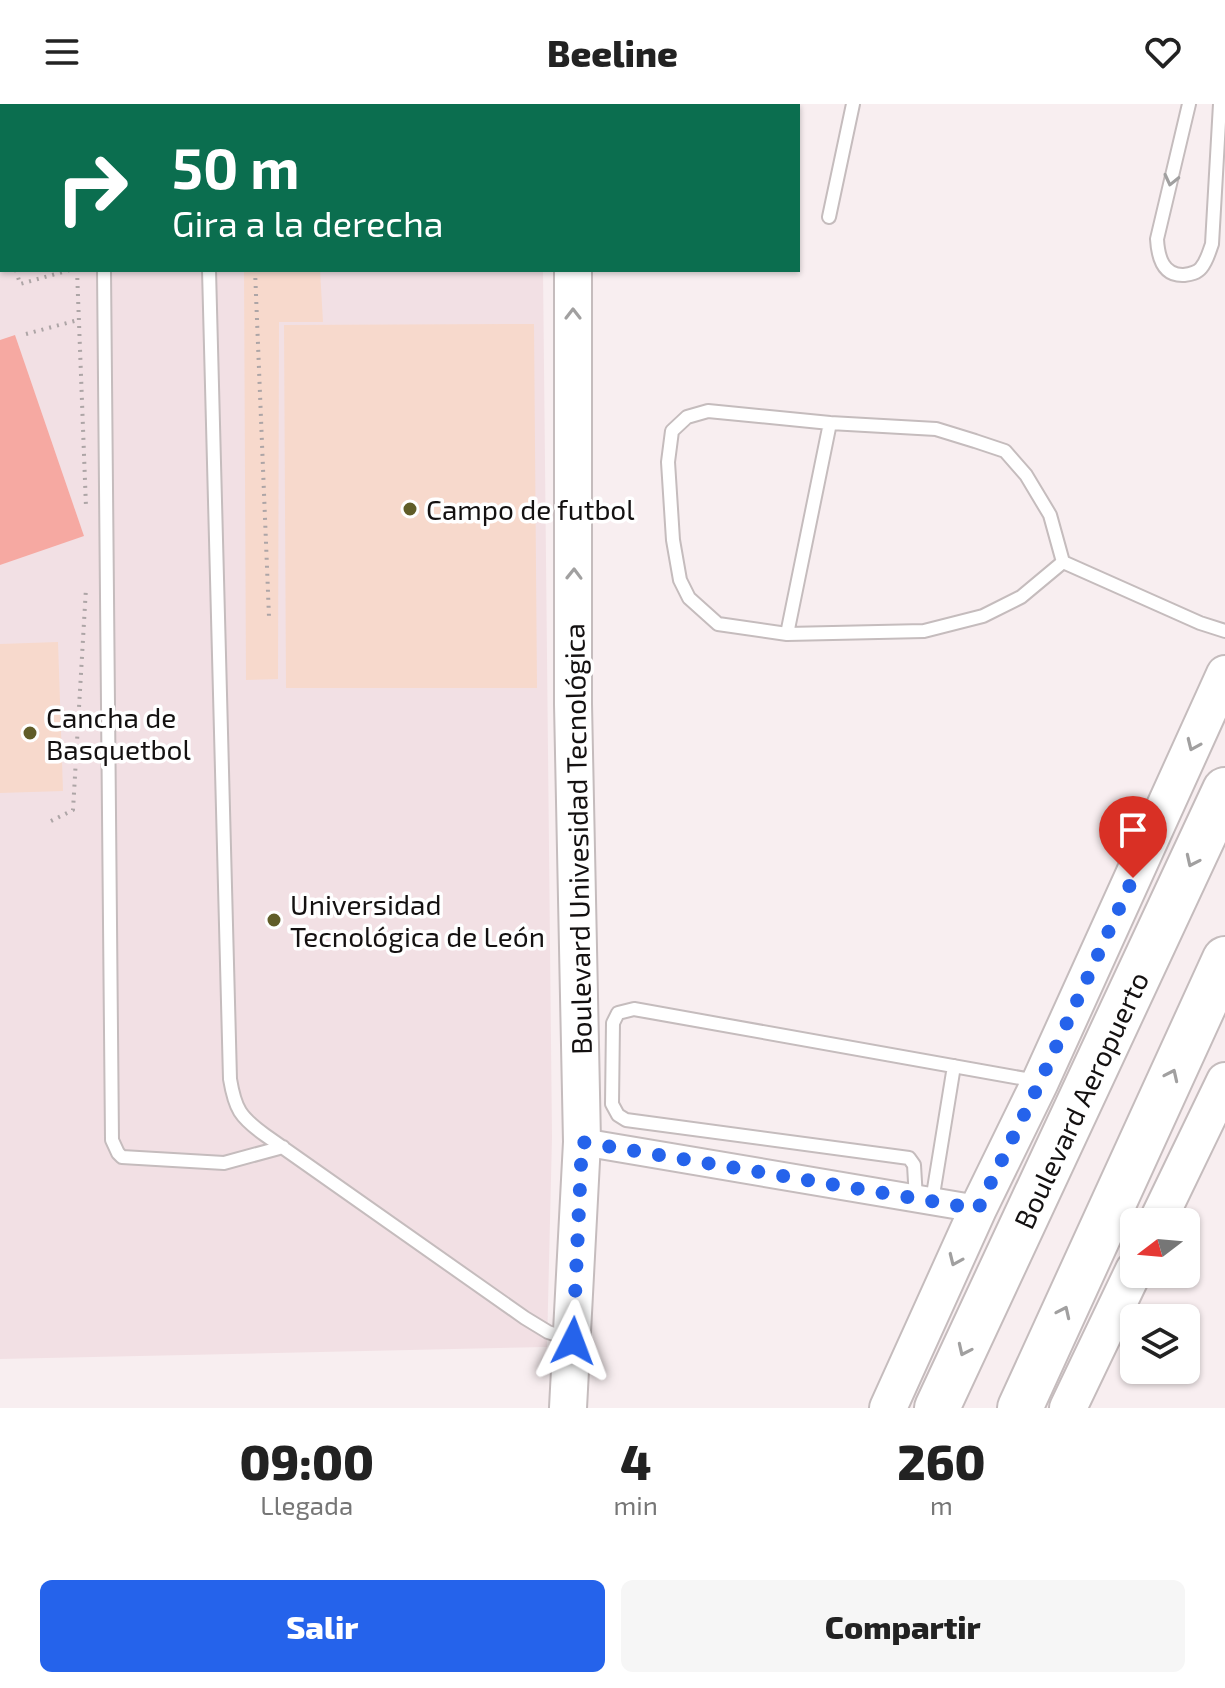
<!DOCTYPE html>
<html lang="es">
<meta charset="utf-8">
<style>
:root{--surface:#fff;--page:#f6f6f6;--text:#222;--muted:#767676;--accent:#2563eb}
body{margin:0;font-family:"Exo 2",sans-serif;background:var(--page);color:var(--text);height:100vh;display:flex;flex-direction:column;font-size:30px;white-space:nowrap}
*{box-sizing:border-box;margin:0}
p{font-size:26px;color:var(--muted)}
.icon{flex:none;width:44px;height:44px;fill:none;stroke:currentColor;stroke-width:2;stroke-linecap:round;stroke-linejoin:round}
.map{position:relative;height:1304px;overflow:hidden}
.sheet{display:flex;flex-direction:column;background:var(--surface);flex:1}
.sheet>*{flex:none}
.guide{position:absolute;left:0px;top:0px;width:800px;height:168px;box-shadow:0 2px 6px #0004;background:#0b6e4f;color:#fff;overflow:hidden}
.needle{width:52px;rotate:254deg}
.controls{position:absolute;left:1120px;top:1104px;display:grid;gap:16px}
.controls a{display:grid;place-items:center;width:80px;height:80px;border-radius:12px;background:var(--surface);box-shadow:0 2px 6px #0004;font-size:40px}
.pin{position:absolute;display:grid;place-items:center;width:68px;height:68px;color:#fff;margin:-82px -34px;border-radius:50% 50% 50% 0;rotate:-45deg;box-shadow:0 0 8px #0007}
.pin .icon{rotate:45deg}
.me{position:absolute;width:88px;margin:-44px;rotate:3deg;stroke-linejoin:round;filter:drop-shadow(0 0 6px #0008)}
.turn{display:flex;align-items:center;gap:28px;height:168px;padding:0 40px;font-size:36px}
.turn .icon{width:104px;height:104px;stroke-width:2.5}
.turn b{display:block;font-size:56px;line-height:68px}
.eta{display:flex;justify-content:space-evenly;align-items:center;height:136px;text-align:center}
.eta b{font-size:48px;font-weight:800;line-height:56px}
.cta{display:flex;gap:16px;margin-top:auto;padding:16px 40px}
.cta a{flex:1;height:92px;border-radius:12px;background:var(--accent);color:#fff;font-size:32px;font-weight:800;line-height:92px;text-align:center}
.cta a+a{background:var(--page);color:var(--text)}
header{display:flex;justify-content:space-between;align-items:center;height:104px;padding:0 40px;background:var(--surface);font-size:36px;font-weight:800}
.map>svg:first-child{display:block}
.built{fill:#f2e0e4}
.green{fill:#f7d9cc}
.building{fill:#f6a9a2}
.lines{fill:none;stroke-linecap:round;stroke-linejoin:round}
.lane-casing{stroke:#c5bcbd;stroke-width:16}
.street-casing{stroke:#c5bcbd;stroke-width:30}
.secondary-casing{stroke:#c5bcbd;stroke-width:40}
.highway-casing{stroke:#c5bcbd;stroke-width:48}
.path{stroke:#ada5a6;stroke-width:4;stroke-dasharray:2 6;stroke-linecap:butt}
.lane{stroke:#fff;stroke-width:12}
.street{stroke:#fff;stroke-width:26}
.secondary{stroke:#fff;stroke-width:36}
.highway{stroke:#fff;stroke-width:44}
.oneway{stroke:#a1a0a0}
.route{stroke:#2563eb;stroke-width:14;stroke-dasharray:0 25.2}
.poi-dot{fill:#605c28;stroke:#fff;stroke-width:3}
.labels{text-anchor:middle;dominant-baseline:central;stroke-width:7;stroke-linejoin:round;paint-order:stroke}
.poi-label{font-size:28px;fill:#141111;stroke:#fff;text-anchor:start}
.street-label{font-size:28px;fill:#141111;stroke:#fff}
</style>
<header><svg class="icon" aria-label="menu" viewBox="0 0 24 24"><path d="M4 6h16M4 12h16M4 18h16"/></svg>Beeline<svg class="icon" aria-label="heart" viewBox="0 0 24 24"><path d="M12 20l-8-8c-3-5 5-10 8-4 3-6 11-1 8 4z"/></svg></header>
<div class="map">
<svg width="1225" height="1304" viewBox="0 0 1225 1304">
<rect width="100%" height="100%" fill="#f8eef0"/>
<path class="built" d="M0,0h543l-541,2v164h541l9,867 -5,210 -547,12z"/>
<path class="green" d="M244,166h76l3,52h-44l-1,357 -32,1z
M534,220l3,364h-251l-2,-363z
M58,538l5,149 -63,2v-149z"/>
<path class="building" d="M15,231l69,201 -84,29v-225z"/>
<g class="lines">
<g class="lane-casing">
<path id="lane" d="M210,0v2
M1189,0l-32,135c1,18 6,37 27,36 7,-1 13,-2 17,-7 6,-7 8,-16 11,-24l8,-140
M102,2v-2
M829,113l24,-113
M104,166l8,870 6,13 4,4 102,6 59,-16
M209,166l21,809c5,30 10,38 35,56l260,183 23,14 18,6
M1063,458l-42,35 -38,19 -59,15 -137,3 -69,-10 -29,-26 -9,-18 -7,-40 -5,-78 4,-31 15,-14 21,-6 122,12 106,6 39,12 30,10 21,24 24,40 13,47 137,61 25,8
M787,530l43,-211
M916,1095l-2,-34 -5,-7 -283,-38 -8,-5 -6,-11 1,-81 5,-10 16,-4 403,72
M932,1097l22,-135"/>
</g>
<g class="street-casing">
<path id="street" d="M582,1038l396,67"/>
</g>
<g class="secondary-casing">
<path id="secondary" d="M571,0v2
M1157,1118l68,-141
M568,1304l14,-266 -9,-438v-434
M888,1304l90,-199 62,-127 185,-408
M1068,1304l66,-138"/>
</g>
<g class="highway-casing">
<g id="highway">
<path id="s1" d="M937,1304l288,-618"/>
<path d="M1020,1304l205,-449"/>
</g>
</g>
<path class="path" d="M76,0v2
M246,0v2
M16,166l4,14 50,-14
M77,166l9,237
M255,166l14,347
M26,230l52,-14
M51,717l22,-11 13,-222"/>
<use href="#lane" class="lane"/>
<use href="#street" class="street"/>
<use href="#secondary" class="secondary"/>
<use href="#highway" class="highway"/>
</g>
<defs><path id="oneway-chevron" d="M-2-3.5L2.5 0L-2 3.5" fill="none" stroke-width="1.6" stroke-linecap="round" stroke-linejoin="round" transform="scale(2)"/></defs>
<g class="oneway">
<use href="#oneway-chevron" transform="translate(1171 76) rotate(103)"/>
<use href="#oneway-chevron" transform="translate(573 210) rotate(-90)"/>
<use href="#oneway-chevron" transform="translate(574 470) rotate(-89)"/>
<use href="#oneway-chevron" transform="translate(1193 641) rotate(114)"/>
<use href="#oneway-chevron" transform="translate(1192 757) rotate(115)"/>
<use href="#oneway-chevron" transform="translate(1172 971) rotate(-65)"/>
<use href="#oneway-chevron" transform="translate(955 1156) rotate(114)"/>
<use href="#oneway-chevron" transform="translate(1064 1208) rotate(-65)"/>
<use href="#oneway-chevron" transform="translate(964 1246) rotate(115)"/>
</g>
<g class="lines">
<path class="route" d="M573,1237l9,-199 396,67 62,-127 93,-204"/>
</g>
<g class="poi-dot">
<circle cx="410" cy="405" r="8"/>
<circle cx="30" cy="629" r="8"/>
<circle cx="274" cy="816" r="8"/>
</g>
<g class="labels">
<g class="poi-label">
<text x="426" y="405">Campo de futbol</text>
<text x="46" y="613">Cancha de<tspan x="46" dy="32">Basquetbol</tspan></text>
<text x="290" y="800">Universidad<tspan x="290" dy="32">Tecnológica de León</tspan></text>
</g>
<g class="street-label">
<text transform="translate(577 735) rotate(-91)">Boulevard Univesidad Tecnológica</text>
<text stroke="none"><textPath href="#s1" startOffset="340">Boulevard Aeropuerto</textPath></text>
</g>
</g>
</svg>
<div class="controls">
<a><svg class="needle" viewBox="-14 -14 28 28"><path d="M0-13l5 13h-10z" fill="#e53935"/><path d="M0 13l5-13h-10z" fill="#767676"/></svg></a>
<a><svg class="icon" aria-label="layers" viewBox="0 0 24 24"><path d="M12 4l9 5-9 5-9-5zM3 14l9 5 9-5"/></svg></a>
</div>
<div class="pin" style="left:1133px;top:774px;background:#d93025"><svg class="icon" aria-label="arrive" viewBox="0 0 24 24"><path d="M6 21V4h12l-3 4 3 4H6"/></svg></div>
<svg class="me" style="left:573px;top:1237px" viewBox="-20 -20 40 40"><path d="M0-17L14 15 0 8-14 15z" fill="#2563eb" stroke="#fff" stroke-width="4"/></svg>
<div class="guide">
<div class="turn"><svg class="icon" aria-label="right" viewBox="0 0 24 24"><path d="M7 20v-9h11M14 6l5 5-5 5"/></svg><div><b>50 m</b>Gira a la derecha</div></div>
</div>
</div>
<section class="sheet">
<div class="eta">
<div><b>09:00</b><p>Llegada</p></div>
<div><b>4</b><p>min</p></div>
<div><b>260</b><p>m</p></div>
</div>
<div class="cta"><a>Salir</a><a>Compartir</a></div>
</section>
